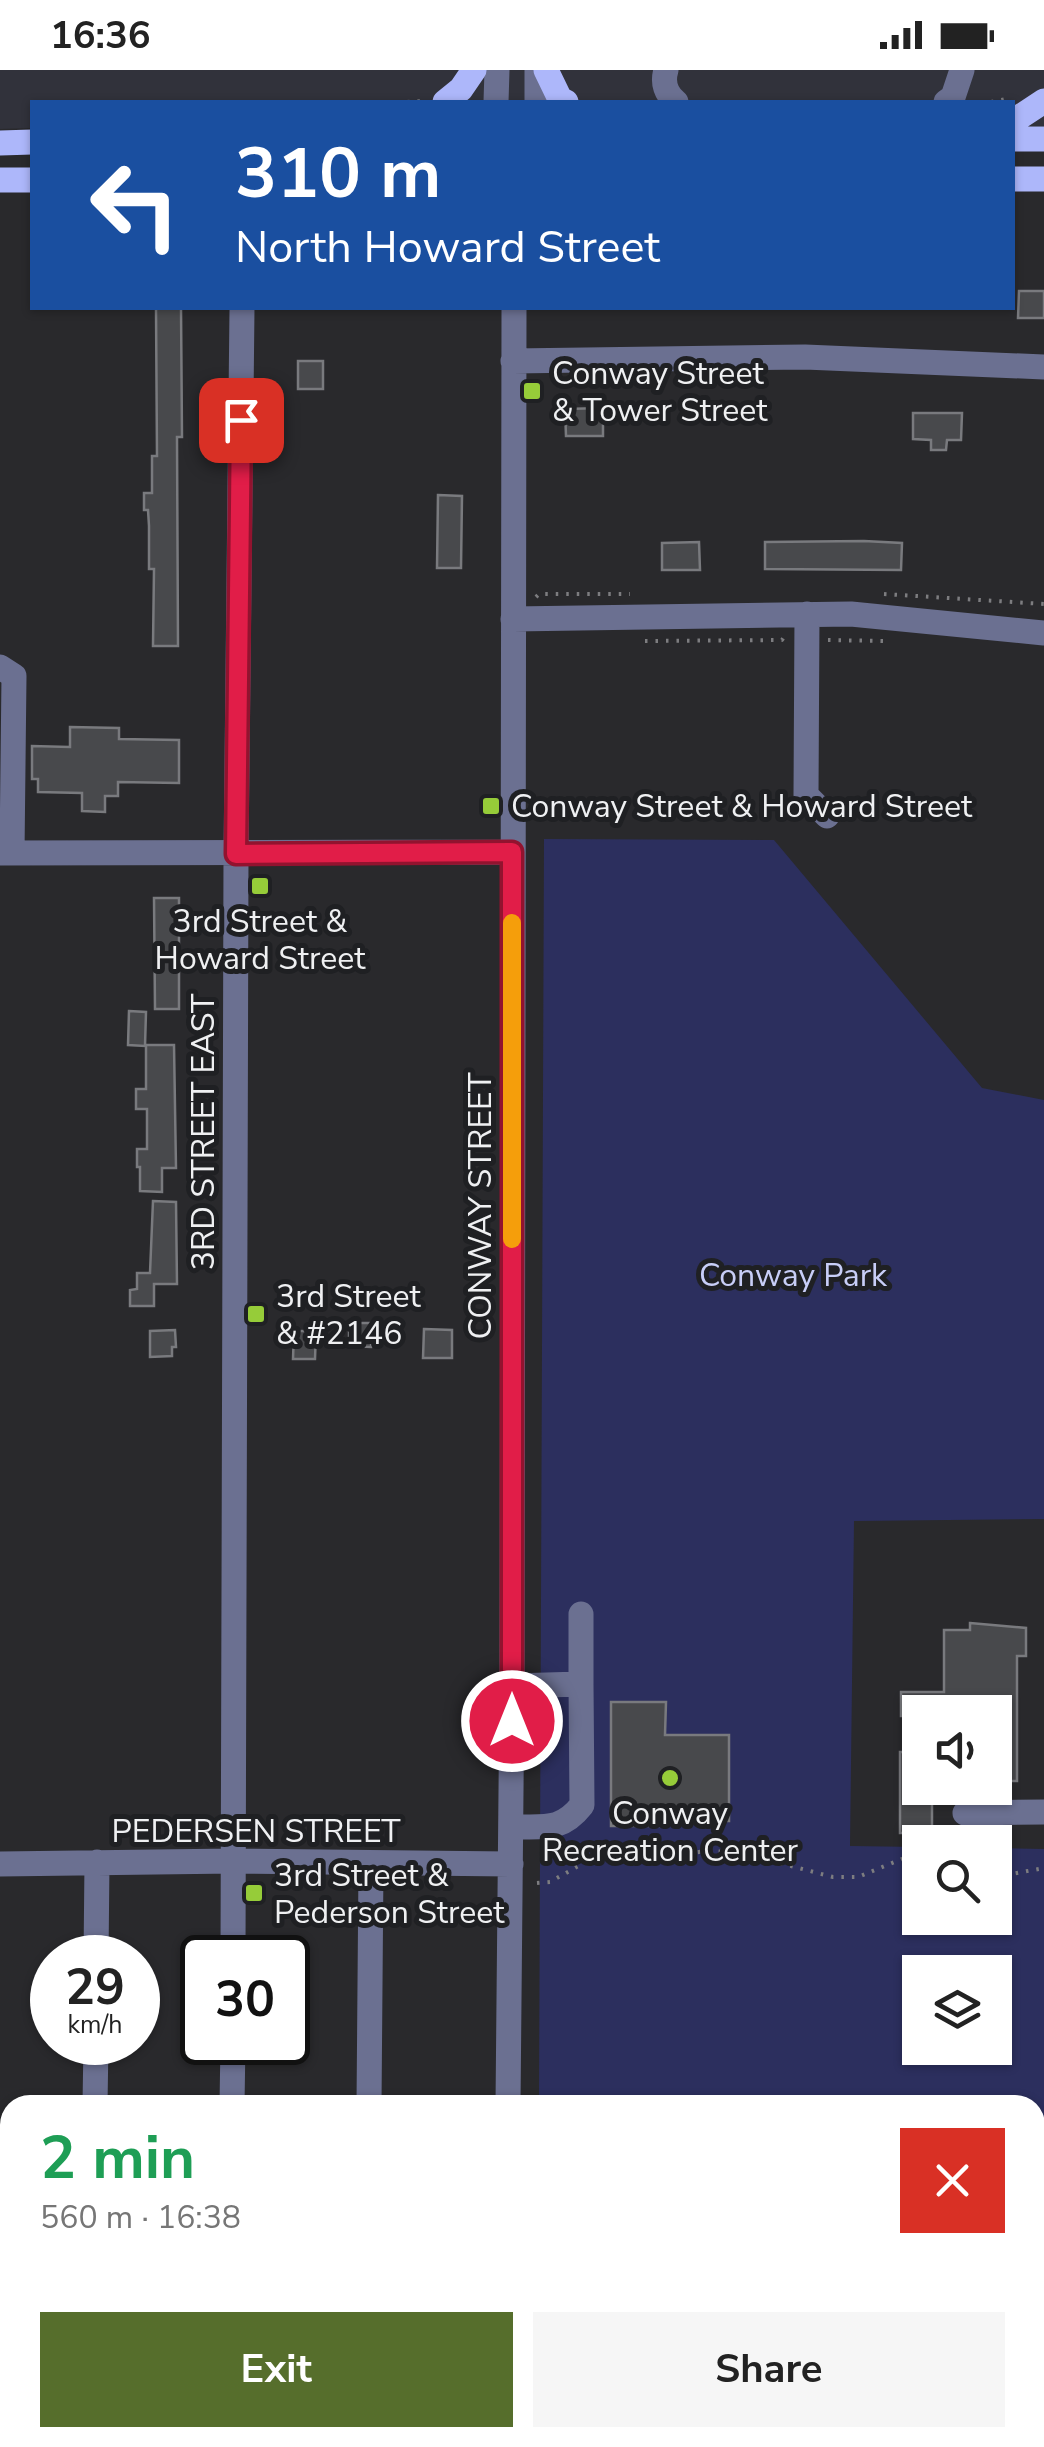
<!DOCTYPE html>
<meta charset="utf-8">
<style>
:root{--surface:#fff;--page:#f6f6f6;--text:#222;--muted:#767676;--accent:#566e2c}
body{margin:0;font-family:"Nunito Sans",sans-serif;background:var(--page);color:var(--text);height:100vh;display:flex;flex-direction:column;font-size:38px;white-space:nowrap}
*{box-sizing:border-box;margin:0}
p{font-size:32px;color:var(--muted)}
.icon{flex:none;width:55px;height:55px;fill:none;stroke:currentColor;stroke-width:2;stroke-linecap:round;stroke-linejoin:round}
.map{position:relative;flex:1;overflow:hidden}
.drawer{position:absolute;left:0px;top:2025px;width:1045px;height:352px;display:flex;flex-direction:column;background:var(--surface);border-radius:30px 30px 0 0;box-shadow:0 2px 8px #0004}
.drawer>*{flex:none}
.top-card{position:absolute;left:30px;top:30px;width:985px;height:210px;border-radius:0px;box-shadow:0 2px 8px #0004;background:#1a4fa0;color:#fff;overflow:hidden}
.controls{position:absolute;left:902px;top:1625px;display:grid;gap:20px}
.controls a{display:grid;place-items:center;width:110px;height:110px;border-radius:0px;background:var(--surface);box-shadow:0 2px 8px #0004;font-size:50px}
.speed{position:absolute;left:30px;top:1865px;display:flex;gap:20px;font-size:50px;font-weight:700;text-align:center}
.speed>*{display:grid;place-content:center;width:130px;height:130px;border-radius:50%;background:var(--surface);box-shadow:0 2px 8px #0004;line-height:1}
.speed small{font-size:25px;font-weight:400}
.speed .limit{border:5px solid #111;border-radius:15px;background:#fff;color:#111}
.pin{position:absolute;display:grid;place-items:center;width:85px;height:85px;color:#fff;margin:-42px;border-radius:20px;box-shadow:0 5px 15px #0006}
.me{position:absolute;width:110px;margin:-55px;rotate:0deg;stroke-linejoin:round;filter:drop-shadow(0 0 8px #0008)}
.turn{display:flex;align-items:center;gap:35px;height:210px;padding:0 40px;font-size:45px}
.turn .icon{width:130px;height:130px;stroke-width:2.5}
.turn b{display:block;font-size:70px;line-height:85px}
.round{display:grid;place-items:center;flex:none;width:105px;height:105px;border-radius:0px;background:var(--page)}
.headline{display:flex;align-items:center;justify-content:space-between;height:170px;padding:0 40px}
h1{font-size:60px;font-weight:700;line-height:75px;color:#1e9e55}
.primary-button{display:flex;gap:20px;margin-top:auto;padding:20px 40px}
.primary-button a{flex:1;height:115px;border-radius:0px;background:var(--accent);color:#fff;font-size:40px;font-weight:700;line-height:115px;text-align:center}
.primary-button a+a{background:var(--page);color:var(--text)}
.status{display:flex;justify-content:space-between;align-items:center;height:70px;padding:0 50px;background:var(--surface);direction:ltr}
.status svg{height:28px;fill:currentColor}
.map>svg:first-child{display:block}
.built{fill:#31323b}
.green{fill:#2c2f5e;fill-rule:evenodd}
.building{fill:#48494c;stroke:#797a7e;stroke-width:2.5}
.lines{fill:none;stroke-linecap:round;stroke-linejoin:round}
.path{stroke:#7d7d80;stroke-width:4;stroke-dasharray:2.5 8;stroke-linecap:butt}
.minor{stroke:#6b7091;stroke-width:25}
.major{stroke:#adb7fa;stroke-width:25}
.route-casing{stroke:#92132f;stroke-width:25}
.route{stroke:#e11d48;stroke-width:18}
.slow{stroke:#f59e0b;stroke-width:18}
.poi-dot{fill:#96cc39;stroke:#1f2023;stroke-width:4}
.labels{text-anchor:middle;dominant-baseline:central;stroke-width:10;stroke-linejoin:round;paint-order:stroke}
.poi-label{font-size:32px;fill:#eff0f2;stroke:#1f2023;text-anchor:start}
.street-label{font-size:32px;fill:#eff0f2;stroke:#1f2023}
.park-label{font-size:32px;fill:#c8cef7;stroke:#1f2023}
</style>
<div class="status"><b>16:36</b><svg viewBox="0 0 49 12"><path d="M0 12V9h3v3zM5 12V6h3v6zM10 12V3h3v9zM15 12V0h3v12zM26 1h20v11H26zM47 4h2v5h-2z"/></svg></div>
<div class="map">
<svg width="1044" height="2377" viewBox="0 0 1044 2377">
<rect width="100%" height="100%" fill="#29292c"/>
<path class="built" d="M0,0h1044v56h-31l-1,-24h-980v26l-32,1z"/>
<path class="green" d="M544,769l230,1 208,248 62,12v419l-190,2 -4,325 70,1v71h75v-70l49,1v541l-5,5h-4v-290h-496zM920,1902h75v76h-75z"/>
<path class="building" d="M1019,221h25v27h-26z
M156,238h25l1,129h-5l1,209h-25l1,-77h-5v-43l-1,-16h-4v-17h8v-37h5z
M298,291h25v28h-25z
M603,338v28h-37l-1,-27z
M913,343h49l-1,27h-14l-1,10h-15v-10l-18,-1z
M438,425l24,1 -1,72h-24z
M864,471l38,2 -1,27 -136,-1v-27z
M699,472l1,28h-38v-27z
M70,657l49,1v11l60,1v43l-61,-1v14h-13v16l-23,-1v-18l-44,-1v-13h-6v-33l38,1z
M154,828h25v111h-24z
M129,941l17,1 -1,34 -17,-1z
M146,975h28l2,123h-14v24l-22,-1v-24h-3v-18h10v-40h-11v-20h10z
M153,1131l23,1 1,82h-23v22h-24v-16l7,-1v-16h13z
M349,1253h23l-1,24 -22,-1z
M424,1259l28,1v28h-29z
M175,1260l1,17h-4v9l-22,1v-26z
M294,1261h22l-1,28h-22z
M970,1553l56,5v28h-9v125h-22v-69h-75v4h-19v-24h43v-62h26z
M611,1632h55l-1,33h64v86h-65v5h-53z
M900,1682h20v36h12v45h-32z"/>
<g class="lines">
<path class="path" d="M407,32l16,-1
M991,32l15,-3
M884,524l160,10
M536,527l3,-3h91
M828,570l55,1
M645,571l137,-1 2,-3
M995,1807l49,-9
M537,1813l13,-1 46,-26 60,2 50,-7 31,1 96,25h25l44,-18 18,-1"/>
<path class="minor" d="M537,0v32
M666,0c-4,13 0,24 10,32
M496,32l1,-32
M946,32l7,-5 9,-27
M513,291l292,-4 239,10
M807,544l-1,181 21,21
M513,549l338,-5 193,19
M0,597l14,9 -2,177
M0,783l512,-1
M581,1544v70
M965,1743l79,-1
M512,1757c31,-1 49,5 70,-22l-1,-121 -69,2
M0,1794l234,-3 277,3
M96,1888l1,-96
M233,1888l3,-1104 6,-546
M95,2035l1,-63
M232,2035l1,-63
M369,2035l2,-240
M508,2035l4,-419 2,-1378
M1035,2350h9
M0,2355h10
M93,2368v9
M229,2377v-9
M503,2377v-9"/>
<path class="major" d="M546,0l14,29 6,3
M445,32l16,-13 13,-19
M1012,52l32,-21
M1012,69h32
M0,73l32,-1
M1012,109h32
M0,110h32"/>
</g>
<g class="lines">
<g class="route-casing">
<path id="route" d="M241,350l-5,434 276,-2v869"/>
</g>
<use href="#route" class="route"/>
<path class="slow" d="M512,853v316"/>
</g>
<g class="poi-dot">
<rect x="522" y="311" width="20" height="20" rx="5"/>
<rect x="481" y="726" width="20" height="20" rx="5"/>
<rect x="250" y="806" width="20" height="20" rx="5"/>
<rect x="246" y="1234" width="20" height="20" rx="5"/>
<circle cx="670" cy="1708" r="10"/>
<rect x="244" y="1813" width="20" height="20" rx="5"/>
</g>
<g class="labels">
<g class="poi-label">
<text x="552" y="303">Conway Street<tspan x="552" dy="37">&amp; Tower Street</tspan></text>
<text x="511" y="736">Conway Street &amp; Howard Street</text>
<text x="260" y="851" text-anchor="middle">3rd Street &amp;<tspan x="260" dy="37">Howard Street</tspan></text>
<text x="276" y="1226">3rd Street<tspan x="276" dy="37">&amp; #2146</tspan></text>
<text x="670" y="1743" text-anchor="middle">Conway<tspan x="670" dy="37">Recreation Center</tspan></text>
<text x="274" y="1805">3rd Street &amp;<tspan x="274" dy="37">Pederson Street</tspan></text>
</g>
<g class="street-label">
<text transform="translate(203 1062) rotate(-90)">3RD STREET EAST</text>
<text transform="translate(480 1136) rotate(-90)">CONWAY STREET</text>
<text x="256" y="1761">PEDERSEN STREET</text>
</g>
<g class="park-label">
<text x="793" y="1205">Conway Park</text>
</g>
</g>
</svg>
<div class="controls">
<a><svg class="icon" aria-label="sound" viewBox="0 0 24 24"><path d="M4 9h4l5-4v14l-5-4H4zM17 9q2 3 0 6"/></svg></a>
<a><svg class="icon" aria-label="search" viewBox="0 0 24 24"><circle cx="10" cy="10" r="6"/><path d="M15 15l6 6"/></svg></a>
<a><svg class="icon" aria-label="layers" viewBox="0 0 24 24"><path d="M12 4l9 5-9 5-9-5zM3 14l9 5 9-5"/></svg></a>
</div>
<div class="speed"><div>29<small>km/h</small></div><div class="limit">30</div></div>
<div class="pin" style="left:241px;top:350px;background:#d93025"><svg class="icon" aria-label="arrive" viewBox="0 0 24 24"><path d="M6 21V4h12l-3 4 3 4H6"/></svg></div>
<svg class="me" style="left:512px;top:1651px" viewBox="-20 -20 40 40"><circle r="17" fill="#e11d48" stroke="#fff" stroke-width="3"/><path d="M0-11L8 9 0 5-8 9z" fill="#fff"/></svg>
<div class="top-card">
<div class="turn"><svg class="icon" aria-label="left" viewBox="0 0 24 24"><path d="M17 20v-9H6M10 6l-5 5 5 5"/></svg><div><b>310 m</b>North Howard Street</div></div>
</div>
<section class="drawer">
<div class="headline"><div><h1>2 min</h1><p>560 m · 16:38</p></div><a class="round" style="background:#d93025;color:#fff"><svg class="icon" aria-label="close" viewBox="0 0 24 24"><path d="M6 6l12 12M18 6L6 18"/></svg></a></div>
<div class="primary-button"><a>Exit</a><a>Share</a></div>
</section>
</div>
